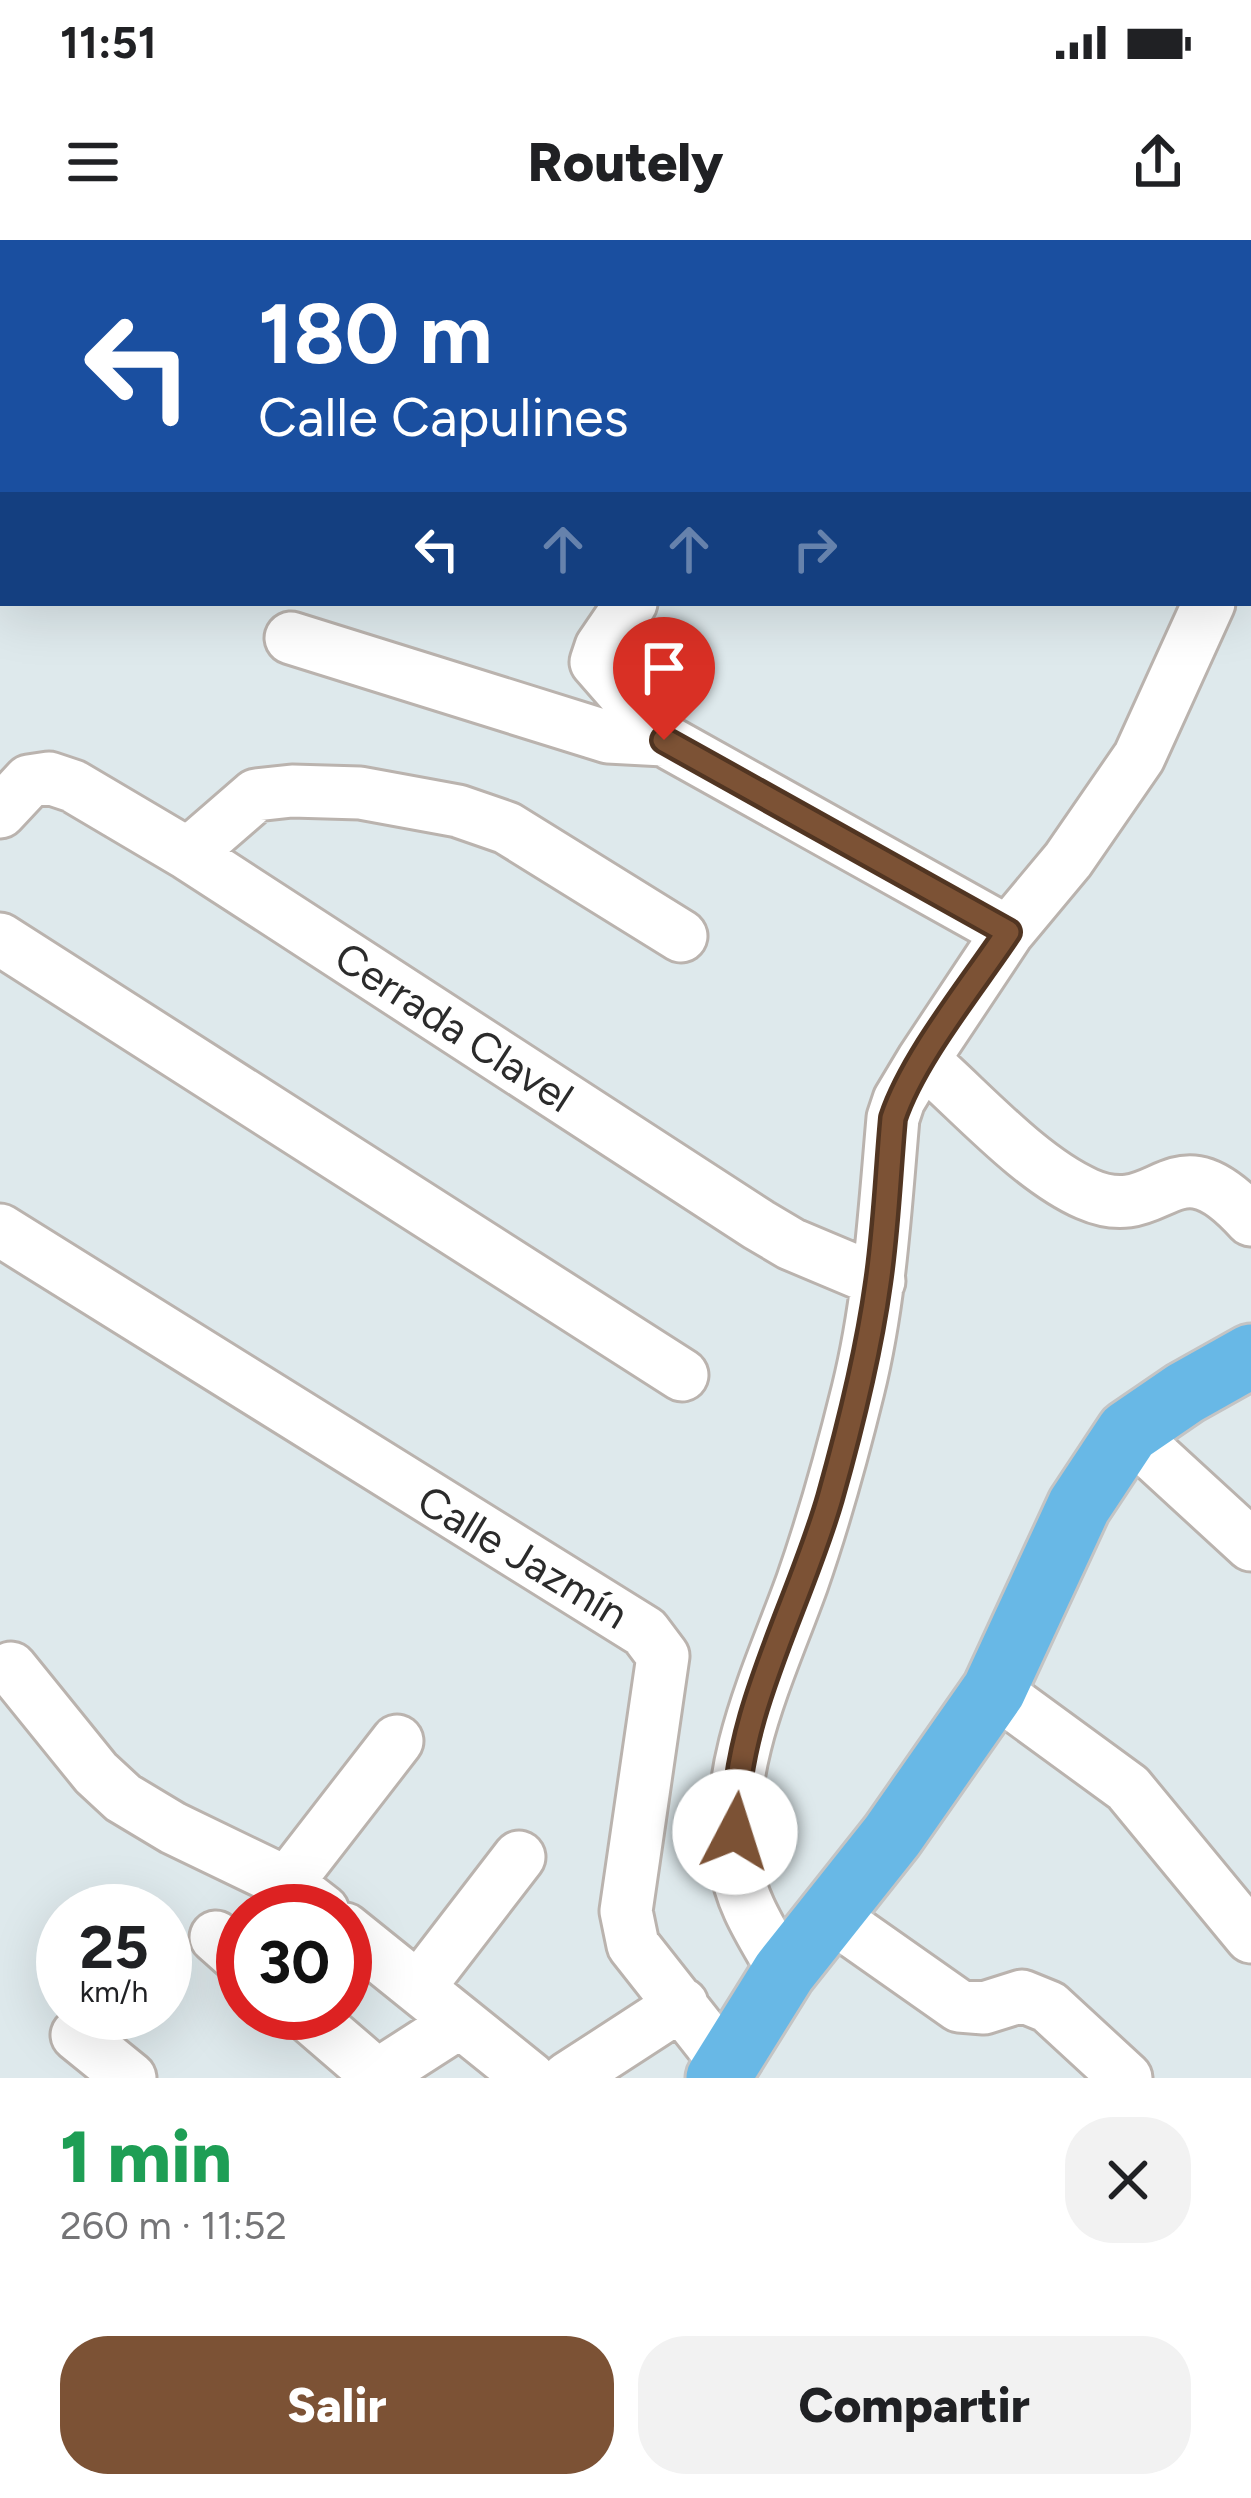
<!DOCTYPE html>
<html lang="es">
<meta charset="utf-8">
<style>
:root{--surface:#fff;--page:#f2f2f2;--text:#202124;--muted:#757577;--accent:#7c5235}
body{margin:0;font-family:Figtree,sans-serif;background:var(--page);color:var(--text);height:100vh;display:flex;flex-direction:column;font-size:45px;white-space:nowrap}
*{box-sizing:border-box;margin:0}
p{font-size:39px;color:var(--muted)}
.icon{flex:none;width:66px;height:66px;fill:none;stroke:currentColor;stroke-width:2;stroke-linecap:round;stroke-linejoin:round}
.map{position:relative;height:1838px;overflow:hidden}
.sheet{display:flex;flex-direction:column;background:var(--surface);flex:1}
.sheet>*{flex:none}
.top-card{position:absolute;left:0px;top:0px;width:1251px;height:366px;box-shadow:0 12px 48px #0002;background:#1a4fa0;color:#fff;overflow:hidden}
.speed{position:absolute;left:36px;top:1644px;display:flex;gap:24px;font-size:60px;font-weight:700;text-align:center}
.speed>*{display:grid;place-content:center;width:156px;height:156px;border-radius:50%;background:var(--surface);box-shadow:0 12px 48px #0002;line-height:1}
.speed small{font-size:30px;font-weight:400}
.speed .limit{border:18px solid #d22;background:#fff;color:#111}
.pin{position:absolute;display:grid;place-items:center;width:102px;height:102px;color:#fff;margin:-123px -51px;border-radius:50% 50% 50% 0;rotate:-45deg;box-shadow:0 0 12px #0007}
.pin .icon{rotate:45deg}
.me{position:absolute;width:132px;margin:-66px;rotate:5deg;stroke-linejoin:round;filter:drop-shadow(0 0 9px #0008)}
.turn{display:flex;align-items:center;gap:42px;height:252px;padding:0 60px;font-size:54px}
.turn .icon{width:156px;height:156px;stroke-width:2.5}
.turn b{display:block;font-size:84px;line-height:102px}
.lanes{display:flex;align-items:center;height:114px;padding:0 60px;background:#0003;justify-content:center;gap:60px;direction:ltr}
.lanes .off{opacity:.35}
.round{display:grid;place-items:center;flex:none;width:126px;height:126px;border-radius:48px;background:var(--page)}
.summary{display:flex;align-items:center;justify-content:space-between;height:204px;padding:0 60px}
h1{font-size:72px;font-weight:800;line-height:90px;color:#1e9e55}
.primary-button{display:flex;gap:24px;margin-top:auto;padding:24px 60px}
.primary-button a{flex:1;height:138px;border-radius:48px;background:var(--accent);color:#fff;font-size:48px;font-weight:800;line-height:138px;text-align:center}
.primary-button a+a{background:var(--page);color:var(--text)}
.status{display:flex;justify-content:space-between;align-items:center;height:84px;padding:0 60px;background:var(--surface);direction:ltr}
.status svg{height:33px;fill:currentColor}
header{display:flex;justify-content:space-between;align-items:center;height:156px;padding:0 60px;background:var(--surface);font-size:54px;font-weight:800}
.map>svg:first-child{display:block}
.lines{fill:none;stroke-linecap:round;stroke-linejoin:round}
.minor-casing{stroke:#bab3ae;stroke-width:57}
.major-casing{stroke:#c4c4c4;stroke-width:69}
.minor{stroke:#fff;stroke-width:51}
.major{stroke:#68b8e6;stroke-width:63}
.route-casing{stroke:#513522;stroke-width:30}
.route{stroke:#7c5235;stroke-width:21}
.labels{text-anchor:middle;dominant-baseline:central;stroke-width:9;stroke-linejoin:round;paint-order:stroke}
.street-label{font-size:42px;fill:#2b2b2b;stroke:#fff}
</style>
<div class="status"><b>11:51</b><svg viewBox="0 0 49 12"><path d="M0 12V9h3v3zM5 12V6h3v6zM10 12V3h3v9zM15 12V0h3v12zM26 1h20v11H26zM47 4h2v5h-2z"/></svg></div>
<header><svg class="icon" aria-label="menu" viewBox="0 0 24 24"><path d="M4 6h16M4 12h16M4 18h16"/></svg>Routely<svg class="icon" aria-label="share" viewBox="0 0 24 24"><path d="M12 15V3M7 8l5-5 5 5M5 13v7h14v-7"/></svg></header>
<div class="map">
<svg width="1251" height="1838" viewBox="0 0 1251 1838">
<rect width="100%" height="100%" fill="#dee9ec"/>
<g class="lines">
<g class="minor-casing">
<path id="minor" d="M764,0l1,3
M106,3l2,-3
M893,3l3,-3
M0,140l3,1
M1248,277l3,-6
M631,363l-30,44 -5,15 68,78 344,192
M291,398l317,99 56,3
M0,572l29,-31 20,-3 24,8 115,68 571,371 32,19 88,37
M188,614l68,-59 36,-4 68,2 98,18 49,17 174,108
M0,699l682,436
M923,820c48,42 107,109 164,134 77,34 84,-62 164,26
M0,990l645,402 18,24 -37,255 7,34 93,118
M1128,1192l123,113
M11,1428l85,105 27,25 50,30 114,55 36,28
M994,1450l134,98 123,149
M287,1643l110,-142
M831,1676l128,90 25,2 38,-12 27,11 77,71
M345,1689l185,149
M216,1697l27,24
M784,1732c-18,-33 -44,-69 -48,-108 -13,-99 33,-190 66,-281 22,-63 40,-128 56,-193 22,-89 27,-181 35,-272l6,-18 24,-40 85,-128 60,-72 71,-103 70,-154
M419,1747l100,-130
M305,1773l72,62
M77,1795l53,43
M373,1838l87,-56
M568,1838l114,-74"/>
</g>
<g class="major-casing">
<path id="major" d="M718,1838l66,-106 108,-136 102,-146 85,-184 49,-74 57,-39 66,-37"/>
</g>
<use href="#minor" class="minor"/>
<use href="#major" class="major"/>
</g>
<g class="lines">
<g class="route-casing">
<path id="route" d="M664,500l344,192c-36,54 -95,126 -115,186 -5,55 -7,111 -15,165 -10,73 -28,144 -48,215 -32,111 -96,216 -95,334"/>
</g>
<use href="#route" class="route"/>
</g>
<g class="labels">
<g class="street-label">
<text transform="translate(454 787) rotate(33)">Cerrada Clavel</text>
<text transform="translate(523 1317) rotate(31)">Calle Jazmín</text>
</g>
</g>
</svg>
<div class="speed"><div>25<small>km/h</small></div><div class="limit">30</div></div>
<div class="pin" style="left:664px;top:500px;background:#d93025"><svg class="icon" aria-label="arrive" viewBox="0 0 24 24"><path d="M6 21V4h12l-3 4 3 4H6"/></svg></div>
<svg class="me" style="left:735px;top:1592px" viewBox="-20 -20 40 40"><circle r="19" fill="#fff"/><path d="M0-13L10 11 0 6-10 11z" fill="#7c5235"/></svg>
<div class="top-card">
<div class="turn"><svg class="icon" aria-label="left" viewBox="0 0 24 24"><path d="M17 20v-9H6M10 6l-5 5 5 5"/></svg><div><b>180 m</b>Calle Capulines</div></div>
<div class="lanes"><svg class="icon" aria-label="left" viewBox="0 0 24 24"><path d="M17 20v-9H6M10 6l-5 5 5 5"/></svg><svg class="icon off" aria-label="ahead" viewBox="0 0 24 24"><path d="M12 20V5M6 11l6-6 6 6"/></svg><svg class="icon off" aria-label="ahead" viewBox="0 0 24 24"><path d="M12 20V5M6 11l6-6 6 6"/></svg><svg class="icon off" aria-label="right" viewBox="0 0 24 24"><path d="M7 20v-9h11M14 6l5 5-5 5"/></svg></div>
</div>
</div>
<section class="sheet">
<div class="summary"><div><h1>1 min</h1><p>260 m · 11:52</p></div><a class="round"><svg class="icon" aria-label="close" viewBox="0 0 24 24"><path d="M6 6l12 12M18 6L6 18"/></svg></a></div>
<div class="primary-button"><a>Salir</a><a>Compartir</a></div>
</section>
